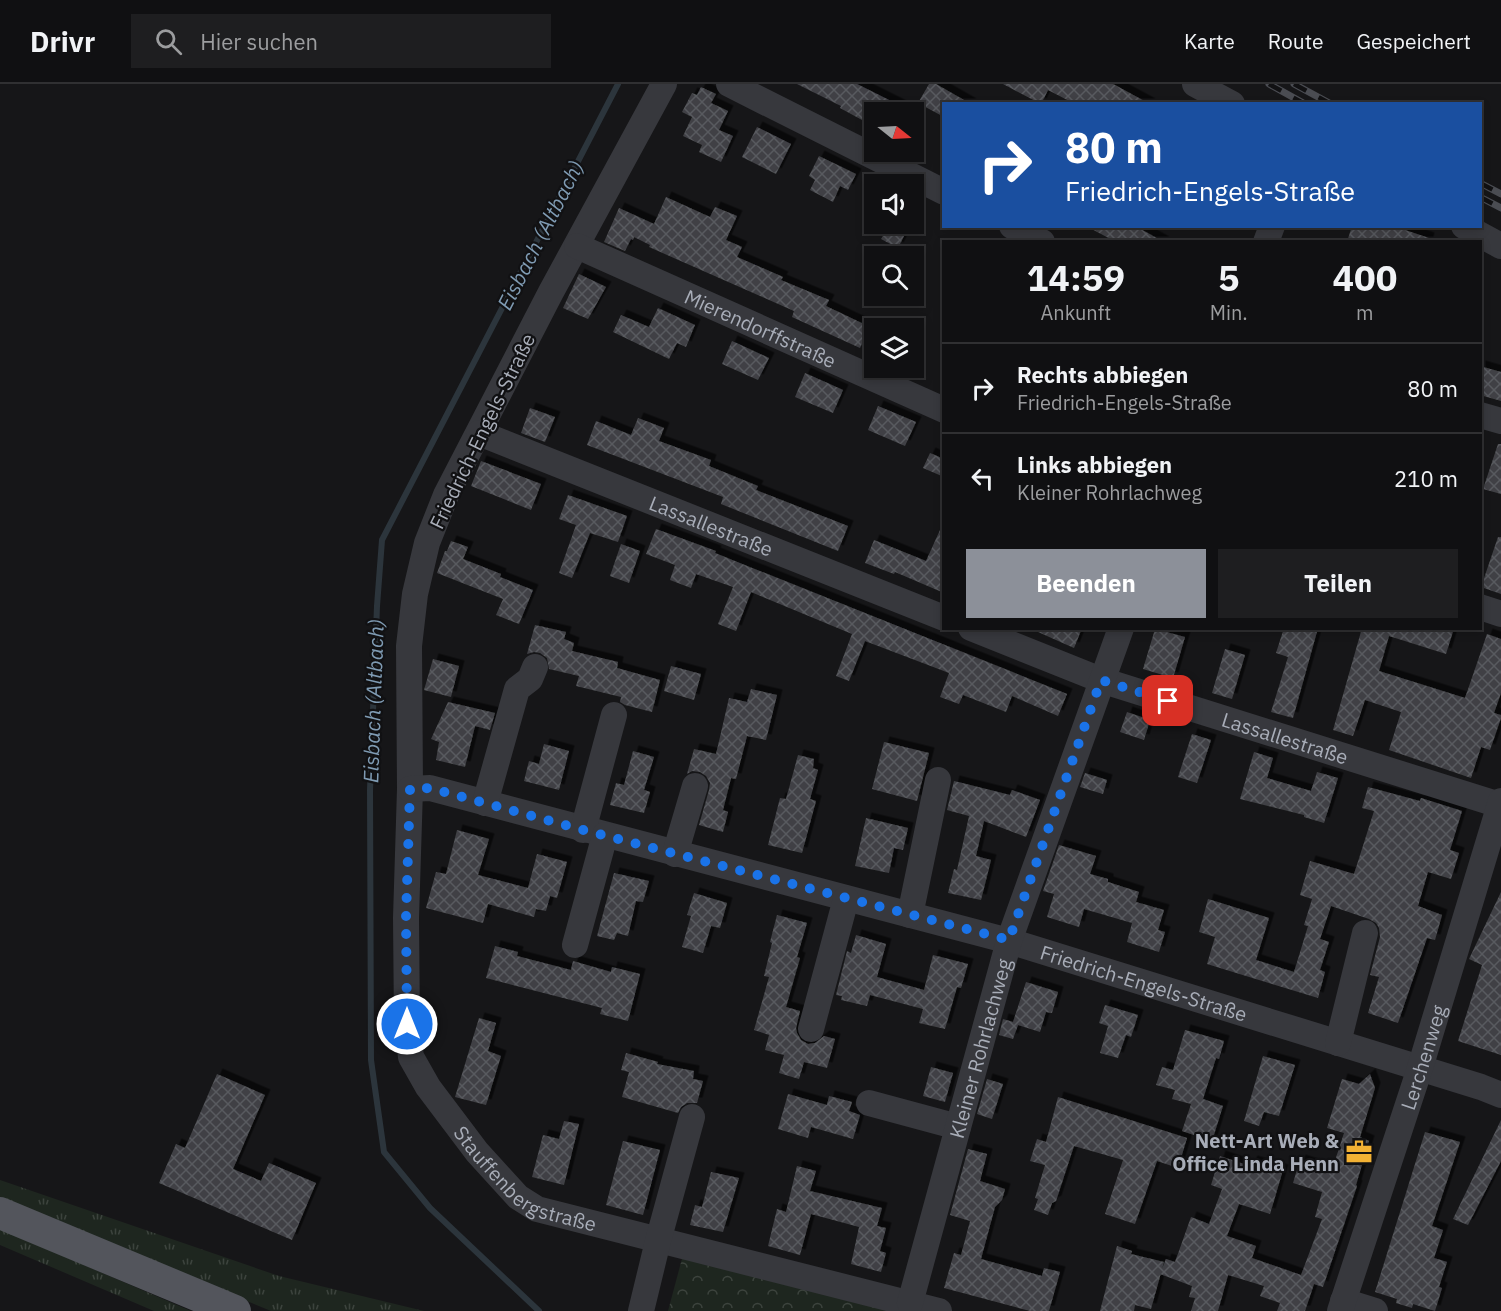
<!DOCTYPE html>
<html lang="de">
<meta charset="utf-8">
<style>
:root{--surface:#101012;--page:#1e1e20;--text:#f1f3f6;--muted:#9c9d9f;--line:#303032;--accent:#8c9099}
body{margin:0;font-family:"IBM Plex Sans",sans-serif;background:var(--page);color:var(--text);height:100vh;display:flex;flex-direction:column;font-size:22px;white-space:nowrap}
*{box-sizing:border-box;margin:0}
p{font-size:20px;color:var(--muted)}
.icon{flex:none;width:33px;height:33px;fill:none;stroke:currentColor;stroke-width:2;stroke-linecap:round;stroke-linejoin:round}
.map{position:relative;flex:1;overflow:hidden}
.sheet{position:absolute;left:942px;top:156px;width:540px;height:390px;display:flex;flex-direction:column;background:var(--surface);border-radius:0px;box-shadow:0 3px 9px #0003,0 0 0 2px var(--line)}
.sheet>*{flex:none}
.top-card{position:absolute;left:942px;top:18px;width:540px;height:126px;border-radius:0px;box-shadow:0 3px 9px #0003,0 0 0 2px var(--line);background:#1a4fa0;color:#fff;overflow:hidden}
.needle{width:39px;rotate:108deg}
.tools{position:absolute;left:864px;top:18px;display:grid;gap:12px}
.tools a{display:grid;place-items:center;width:60px;height:60px;border-radius:0px;background:var(--surface);box-shadow:0 3px 9px #0003,0 0 0 2px var(--line);font-size:30px}
.pin{position:absolute;display:grid;place-items:center;width:51px;height:51px;color:#fff;margin:-26px;border-radius:12px;box-shadow:0 3px 9px #0006}
.me{position:absolute;width:66px;margin:-33px;rotate:0deg;stroke-linejoin:round;filter:drop-shadow(0 0 4px #0008)}
.turn{display:flex;align-items:center;gap:21px;height:126px;padding:0 24px;font-size:27px}
.turn .icon{width:78px;height:78px;stroke-width:2.5}
.turn b{display:block;font-size:42px;line-height:51px}
.eta{display:flex;justify-content:space-evenly;align-items:center;height:102px;text-align:center}
.eta b{font-size:36px;font-weight:700;line-height:42px}
.cta{display:flex;gap:12px;margin-top:auto;padding:12px 24px}
.cta a{flex:1;height:69px;border-radius:0px;background:var(--accent);color:#fff;font-size:24px;font-weight:700;line-height:69px;text-align:center}
.cta a+a{background:var(--page);color:var(--text)}
ul{padding:0;list-style:none}
li{display:flex;align-items:center;gap:18px;height:90px;padding:0 24px;border-top:2px solid var(--line)}
li div{flex:1}
li b{display:block;font-size:22px}
li em{font-style:normal}
header{display:flex;align-items:center;gap:36px;box-sizing:border-box;height:84px;padding:0 30px;background:var(--surface);border-bottom:2px solid var(--line)}
header strong{font-size:28px}
nav{display:flex;gap:33px;margin-inline-start:auto;font-size:21px}
.search{width:420px;height:54px;background:var(--page);display:flex;align-items:center;gap:15px;box-sizing:border-box;padding:0 21px;border-radius:0px;color:var(--muted);font-size:22px}
.map>svg:first-child{display:block}
.grass{fill:url(#grass-tufts)}
.park{fill:url(#park-crowns)}
.lines{fill:none;stroke-linecap:round;stroke-linejoin:round}
.stream{stroke:#2c353c;stroke-width:6}
.building{fill:url(#building-cross-hatch);filter:url(#shadow)}
.minor{stroke:#37383d;stroke-width:26}
.major{stroke:#53555c;stroke-width:32}
.rail-casing{stroke:#4a4c52;stroke-width:7}
.rail{stroke:#111113;stroke-width:4.5;stroke-dasharray:14;stroke-linecap:butt}
.route{stroke:#1a73e8;stroke-width:10;stroke-dasharray:0 18}
.labels{text-anchor:middle;dominant-baseline:central;stroke-width:4.5;stroke-linejoin:round;paint-order:stroke}
.street-label{font-size:20px;fill:#a8adb8;stroke:#111113}
.poi-label{font-size:20px;font-weight:bold;fill:#a8adb8;stroke:#111113;text-anchor:end}
.water-label{font-size:21px;font-style:italic;fill:#7f9bb3;stroke:#111113}
</style>
<header>
<strong>Drivr</strong>
<div class="search"><svg class="icon" aria-label="search" viewBox="0 0 24 24"><circle cx="10" cy="10" r="6"/><path d="M15 15l6 6"/></svg>Hier suchen</div>
<nav><a>Karte</a><a>Route</a><a>Gespeichert</a></nav>
</header>
<div class="map">
<svg width="1501" height="1227" viewBox="0 0 1501 1227">
<defs>
<pattern id="grass-tufts" width="24" height="20" patternUnits="userSpaceOnUse" patternTransform="scale(1.5)"><rect width="24" height="20" fill="#1e261f"/><path d="M3 7l-1-3M5 7V3M7 7l1-3M15 17l-1-3M17 17v-4M19 17l1-3" fill="none" stroke="#3c433d"/></pattern>
<pattern id="park-crowns" width="20" height="18" patternUnits="userSpaceOnUse" patternTransform="scale(1.5)"><rect width="20" height="18" fill="#1e261f"/><path d="M2 6a3 3 0 1 1 6 0M12 15a3 3 0 1 1 6 0" fill="none" stroke="#3c433d"/></pattern>
<pattern id="building-cross-hatch" width="8" height="8" patternUnits="userSpaceOnUse" patternTransform="scale(1.5)"><rect width="8" height="8" fill="#404145"/><path d="M0 0l8 8M0 8l8-8" fill="none" stroke="#595a5e"/></pattern>
<filter id="shadow"><feDropShadow dx="5.5" dy="-5.5" stdDeviation="0" flood-color="#0009"/></filter>
</defs>
<rect width="100%" height="100%" fill="#161618"/>
<path class="grass" d="M0,1096l279,96 145,35h-153l-271,-112z
M0,1145l191,82h-37l-154,-66z"/>
<path class="park" d="M683,1171l220,56h-235z"/>
<g class="lines">
<path class="stream" d="M539,1227l-109,-103 -46,-56 -13,-92 -1,-270 7,-184 5,-66 236,-456"/>
</g>
<path class="building" d="M797,0h60l56,28h-47l-4,8 -22,-12 1,-2z
M929,0h7l35,20h-27v13l-26,-14z
M1003,0h110l37,20h-75l-27,-14 -7,14z
M701,3l15,7 -5,9 17,8 -9,19 14,6 -12,26 -22,-10 3,-7 -19,-9 9,-19 -10,-5 10,-19 5,2z
M757,43l34,17 -15,30 -34,-17z
M819,72l37,18 -8,16 -8,-4 -7,16 -23,-12 5,-10 -6,-4z
M666,113l44,20 5,-10 22,9 -11,24 16,7 -5,10 46,20 -2,3 48,20 -3,6 44,21 -10,21 -68,-31 2,-6 -145,-64 1,-2 -16,-8 -1,3 -2,-1 -6,12 -21,-9 15,-34 35,16z
M890,140h20l-12,24 -17,-9z
M1086,142h49l29,16h-48z
M1352,142h41l36,12 -1,4h-81z
M579,190l27,13 -18,32 -25,-11z
M658,224l37,17 -9,22 -9,-4 -8,16 -56,-27 8,-17 28,12z
M732,257l37,17 -11,22 -36,-16z
M1480,282l21,6v29l-21,-6z
M805,289l38,17 -10,23 -38,-16z
M878,322l38,16 -11,24 -37,-16z
M530,324l25,9 -10,25 -24,-9z
M638,334l26,10 -5,13 52,19 -2,6 49,20 -2,4 92,36 -10,25 -117,-47 2,-7 -136,-52 9,-24 35,14z
M1498,360h3v50l-18,-5z
M930,369l14,6v18l-21,-9z
M481,377l60,23 -10,26 -60,-24z
M568,411l59,21 -9,26 -28,-9 -18,45 -13,-5 17,-48 -17,-6z
M944,437v72l-49,-21 -1,2 -29,-11 9,-23 52,21z
M656,445l60,22 -1,2 352,141 -9,22 -46,-20 -6,16 -43,-17 -4,9 -19,-7 9,-24 -84,-32 -16,40 -13,-5 16,-42 -101,-42 -15,39 -18,-7 15,-37 -37,-13 -5,14 -21,-8 5,-15 -29,-11z
M1498,453h3v57l-20,-7z
M451,457l17,6 -5,12 38,15 -1,3 33,13 -14,34 -23,-9 7,-16 -66,-26 8,-22h2z
M621,460l19,7 -11,32 -19,-7z
M535,541l31,7 -2,7 10,4 -2,8 46,11 -1,6 43,12 -8,32 -27,-7 -5,-3 1,-5 -45,-11 3,-10 -30,-7 -2,-11 -7,-5 -6,-1 -7,2z
M1029,544h53l-8,20z
M1284,544h34l-25,90 -22,-6 17,-55 -12,-4z
M1362,544h92l-8,26 -57,-18 -10,35 86,27 22,-64 14,5v54l-7,20 7,2v3l-11,32 -9,-3 -10,31 -82,-28 12,-38 -36,-12 -12,36 -20,-6z
M1155,545l30,8 -12,41 -30,-9z
M1225,565l20,6 -13,44 -20,-6z
M433,575l26,7 -8,31 -27,-7z
M671,582l30,8 -7,26 -30,-9z
M751,605l26,6 -11,45 -19,-4 -11,43 -5,-1 -8,32 5,2 -5,20 -24,-7 10,-35 1,-7 -4,-7 -6,-4 -8,-1 -5,3 7,-25 22,5 13,-56 18,4z
M448,618l47,11 -5,17 -15,-4 -10,41 -29,-7 3,-18 -8,-3z
M1127,628l23,8 -6,20 -24,-8z
M1192,650l19,6 -14,43 -19,-6z
M884,658l45,11 -12,48 -45,-12z
M544,660l25,7 -10,39 -35,-9 5,-20 10,3z
M633,667l21,6 -10,33 6,2 -6,21 -34,-8 6,-22 8,2z
M1254,668l19,6 -6,20 44,13 6,-19 21,6 -14,45 -20,-6v-2l-64,-16z
M798,671l16,4 -1,9 5,2 -8,29 6,2 -14,52 -34,-8 12,-47 6,1z
M1085,689l22,7 -4,14 -23,-7z
M954,697l56,14 2,-5 28,10 -14,37 -42,-16 -8,35 15,4 -10,40 -33,-7 6,-24 3,1 12,-54 -22,-6z
M1368,703l52,14 1,-3 41,13 -12,39 9,3 -8,26 -23,-7 -10,34 24,9 -7,25 -8,-2 -29,85 -30,-10 11,-36 -9,-2 10,-38 -1,-9 -3,-5 -7,-4 -38,-13 -11,33 9,3 -9,28 5,2 -7,26 -111,-34 8,-27 -16,-5 9,-33 61,19 -13,42 38,12 14,-46 -4,-1 8,-26 -12,-4 10,-34 44,13 20,-63 -12,-3z
M866,734l42,10 -5,22 -9,-2 -5,25 -34,-7z
M457,746l32,9 -11,36 50,13 9,-34 30,8 -10,36 -7,-2 -4,15 -10,-2 -2,8 -46,-13 -5,19 -57,-15 10,-36 10,2z
M1059,761l37,11 -6,18 18,5v3l31,10 -3,10 28,8 -6,20 7,2 -6,20 -32,-10 5,-19 -48,-14 -5,18 -32,-10 7,-23 -11,-3z
M614,789l35,8 -6,21 -7,-1 -8,35 -11,-3 -3,7 -17,-4z
M1501,808v163l-43,-14 24,-76 -13,-6z
M694,809l33,10 -7,25 -9,-2 -8,27 -21,-6 9,-31 -4,-1z
M777,831l30,8 -10,34 3,1 -14,49 14,4 -4,17 1,5 4,7 7,4 7,-1 9,-7 11,3 -8,29 -23,-6 -5,17 -20,-6 5,-18 -19,-5 4,-15 -15,-5 15,-53 -5,-1 8,-33 -2,-1z
M856,851l30,9 -9,33 47,13 9,-35 35,9 -7,24 -4,-1 -12,42 -26,-6 4,-14 -53,-14 -3,11 -26,-6 1,-4 -6,-1 11,-44 4,2z
M495,862l23,6 -1,4 54,14 2,-9 38,11 1,-5 28,7 -12,47 -28,-7 2,-6 -116,-30z
M1026,898l32,10 -6,21 -6,-1 -6,20 -22,-7 -5,14 -14,-4 4,-16 10,3z
M1105,921l33,10 -7,22 -5,-2 -8,23 -18,-5 8,-27 -9,-3z
M479,934l17,5 -8,28 13,5 -15,49 -31,-8z
M1185,946l39,11 -5,18 -3,-1 -13,41 20,7 -11,35 -30,-10 9,-27 -19,-5 3,-9 -19,-5 6,-18 11,3z
M626,969l32,9 -1,2 37,7 -1,8 10,2 -6,22h-10l-6,4 -3,6 -56,-16 7,-25 -8,-2z
M1263,972l32,9 -16,51 -15,-4 -5,14 -15,-5z
M931,983l22,6 -8,29 -22,-6z
M217,990l48,21 -32,74 28,12 8,-18 47,20 -24,57 -133,-57 17,-39 9,4z
M1370,990l5,14 -15,49 9,4 -13,44 1,1 -34,101 -9,-3 -9,27h-28l3,-8 -20,-7 4,-10 -36,-11 -10,36h-27l4,-13 -6,-1 3,-11 -32,-12 6,-15 9,3 16,-45 18,7 13,-35 -11,-4 9,-29 30,10 2,-5 31,9 -13,44 -31,-10 -12,32 29,10 -4,12 49,17 21,-56 -7,-2 7,-25 -29,-9 7,-23 32,10 12,-37 -17,-5 15,-49 17,5z
M987,995l16,5 -11,35 -15,-5z
M788,1010l39,11 2,-9 23,6 -3,9 11,4 -7,24 -42,-12 -3,11 -30,-9z
M1058,1013l129,41 -9,30 -21,-7 -22,63 -30,-10 18,-54 -49,-14 -18,55 -4,2 -4,12 -14,-5 4,-11 -3,-1 10,-33 -15,-4 7,-22 9,3z
M1501,1036v41l-33,64 -15,-6z
M564,1037l15,3 -15,61 -32,-8 11,-42 16,4z
M1425,1048l35,10 -28,84 11,4 -9,28 13,4 -8,25 3,1 -7,23 -22,-7 -1,4 -16,-5 1,-4 -22,-7z
M623,1057l37,9 -17,65 -37,-10z
M968,1065l19,5 -7,27 25,8 -3,11 -7,7 -14,52 61,17 2,-8 16,4 -11,39h-19l-86,-23 10,-35 7,2 9,-34 -20,-6z
M797,1082l19,5 -6,20 72,17 -5,18 9,2 -6,23 6,2 -5,19 -30,-8 8,-37 -48,-13 -11,41 -32,-9 9,-37 9,3z
M711,1088l28,6 -16,54 -33,-7 5,-20 7,2z
M1117,1162l15,5 -1,3 33,8 -13,47 -16,-4 -1,6h-34z"/>
<g class="lines">
<g class="minor">
<path id="s1" d="M664,0l-113,208 -105,203 -19,48 -12,51 -6,52 1,143 -4,129 1,106 4,33 17,30 49,65 41,45 19,12 402,102"/>
<path d="M729,0l215,108"/>
<path d="M1195,0l37,20"/>
<path d="M1012,142l30,16"/>
<path d="M1464,142l37,20"/>
<path d="M1266,158l6,-16"/>
<path id="s2" d="M577,162l367,164"/>
<path d="M1480,331l21,6"/>
<path id="s3" d="M479,349l465,185"/>
<path d="M1480,523l21,7"/>
<path id="s4" d="M971,544l130,52 399,125"/>
<path id="s5" d="M410,705l20,-1 579,153 472,146 20,8"/>
<path d="M485,719l32,-114 13,-10 5,-12"/>
<path d="M583,746l31,-115"/>
<path d="M675,770l20,-68"/>
<path d="M910,831l28,-135"/>
<path d="M575,861l30,-110"/>
<path d="M811,945l35,-130"/>
<path d="M1338,959l27,-110"/>
<path d="M869,1019l89,24"/>
<path d="M1343,1217l32,10"/>
<path id="s6" d="M910,1219l99,-362 112,-313"/>
<path d="M641,1227l17,-70 34,-124"/>
<path id="s7" d="M1340,1227l80,-243 81,-267"/>
</g>
<path class="major" d="M0,1129l235,98"/>
<g class="rail-casing">
<path id="rail" d="M1269,0l36,20
M1294,0l37,20
M1480,99l21,11
M1480,113l21,11"/>
</g>
<use href="#rail" class="rail"/>
</g>
<g class="lines">
<path class="route" d="M407,940l-1,-106 4,-129 20,-1 153,42 426,110 92,-260 67,21"/>
</g>
<defs>
<g id="office-bare" transform="scale(2.07)"><path d="M-6-3h4V-5.5h4V-3h4V5H-6ZM-1-4.5V-3h2v-1.5ZM-6 0V1H6V0Z" fill="#f2b134" stroke="#111113" stroke-width="2.5" paint-order="stroke"/></g>
</defs>
<g fill-rule="evenodd">
<use href="#office-bare" x="1359" y="1068"/>
</g>
<g class="labels">
<g class="street-label">
<text stroke="none"><textPath href="#s2" startOffset="201">Mierendorffstraße</textPath></text>
<text transform="translate(482 347) rotate(-64)">Friedrich-Engels-Straße</text>
<text stroke="none"><textPath href="#s3" startOffset="250">Lassallestraße</textPath></text>
<text stroke="none"><textPath href="#s4" startOffset="333">Lassallestraße</textPath></text>
<text stroke="none"><textPath href="#s5" startOffset="760">Friedrich-Engels-Straße</textPath></text>
<text stroke="none"><textPath href="#s6" startOffset="264">Kleiner Rohrlachweg</textPath></text>
<text stroke="none"><textPath href="#s7" startOffset="267">Lerchenweg</textPath></text>
<text stroke="none"><textPath href="#s1" startOffset="1206">Stauffenbergstraße</textPath></text>
</g>
<g class="poi-label">
<text x="1339" y="1056">Nett-Art Web &amp;<tspan x="1339" dy="23">Office Linda Henn</tspan></text>
</g>
<g class="water-label">
<text transform="translate(540 151) rotate(-63)">Eisbach (Altbach)</text>
<text transform="translate(373 617) rotate(-88)">Eisbach (Altbach)</text>
</g>
</g>
</svg>
<div class="tools">
<a><svg class="needle" viewBox="-14 -14 28 28"><path d="M0-13l5 13h-10z" fill="#e53935"/><path d="M0 13l5-13h-10z" fill="#9c9d9f"/></svg></a>
<a><svg class="icon" aria-label="sound" viewBox="0 0 24 24"><path d="M4 9h4l5-4v14l-5-4H4zM17 9q2 3 0 6"/></svg></a>
<a><svg class="icon" aria-label="search" viewBox="0 0 24 24"><circle cx="10" cy="10" r="6"/><path d="M15 15l6 6"/></svg></a>
<a><svg class="icon" aria-label="layers" viewBox="0 0 24 24"><path d="M12 4l9 5-9 5-9-5zM3 14l9 5 9-5"/></svg></a>
</div>
<div class="pin" style="left:1168px;top:617px;background:#d93025"><svg class="icon" aria-label="arrive" viewBox="0 0 24 24"><path d="M6 21V4h12l-3 4 3 4H6"/></svg></div>
<svg class="me" style="left:407px;top:940px" viewBox="-20 -20 40 40"><circle r="17" fill="#1a73e8" stroke="#fff" stroke-width="3"/><path d="M0-11L8 9 0 5-8 9z" fill="#fff"/></svg>
<div class="top-card">
<div class="turn"><svg class="icon" aria-label="right" viewBox="0 0 24 24"><path d="M7 20v-9h11M14 6l5 5-5 5"/></svg><div><b>80 m</b>Friedrich-Engels-Straße</div></div>
</div>
<section class="sheet">
<div class="eta">
<div><b>14:59</b><p>Ankunft</p></div>
<div><b>5</b><p>Min.</p></div>
<div><b>400</b><p>m</p></div>
</div>
<ul>
<li><svg class="icon" aria-label="right" viewBox="0 0 24 24"><path d="M7 20v-9h11M14 6l5 5-5 5"/></svg><div><b>Rechts abbiegen</b><p>Friedrich-Engels-Straße</p></div><em>80 m</em></li>
<li><svg class="icon" aria-label="left" viewBox="0 0 24 24"><path d="M17 20v-9H6M10 6l-5 5 5 5"/></svg><div><b>Links abbiegen</b><p>Kleiner Rohrlachweg</p></div><em>210 m</em></li>
</ul>
<div class="cta"><a>Beenden</a><a>Teilen</a></div>
</section>
</div>
